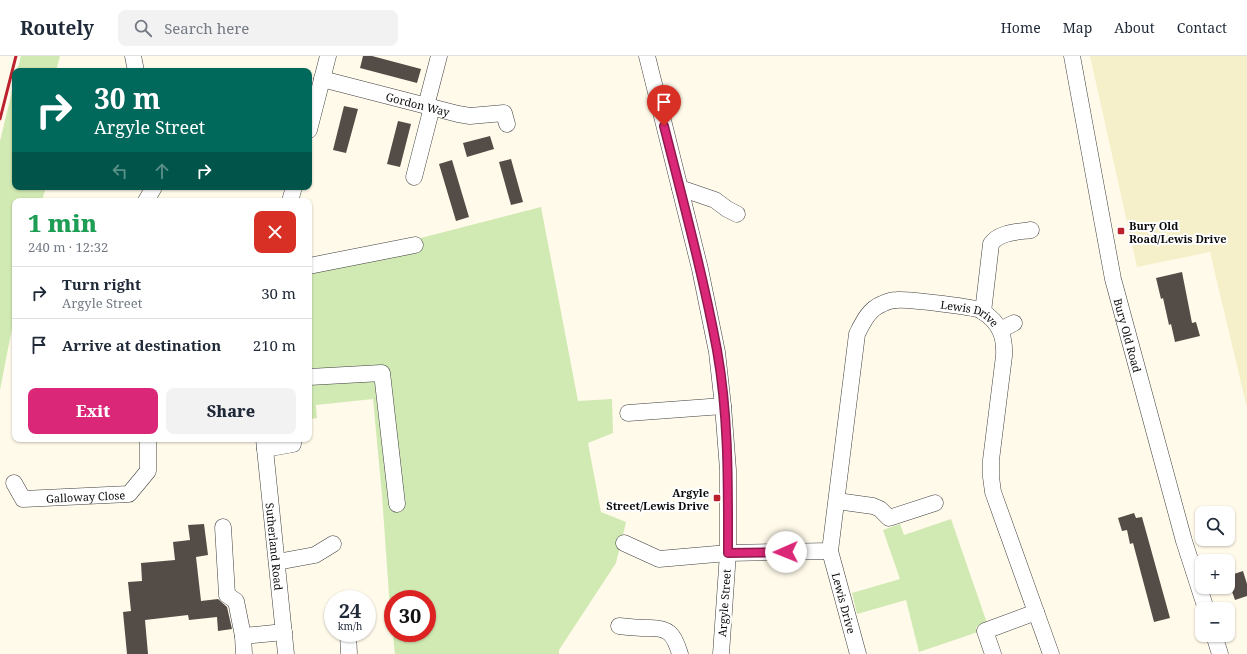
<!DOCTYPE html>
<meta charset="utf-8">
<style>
:root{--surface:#fff;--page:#f2f2f3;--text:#1f2937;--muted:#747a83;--line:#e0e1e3;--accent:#db2777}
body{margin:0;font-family:"Noto Serif",serif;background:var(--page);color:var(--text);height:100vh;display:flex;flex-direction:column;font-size:15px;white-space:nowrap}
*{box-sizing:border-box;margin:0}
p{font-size:13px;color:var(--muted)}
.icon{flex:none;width:22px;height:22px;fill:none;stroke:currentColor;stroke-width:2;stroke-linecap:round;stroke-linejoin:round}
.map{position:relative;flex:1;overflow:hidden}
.sheet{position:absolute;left:12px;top:142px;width:300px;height:244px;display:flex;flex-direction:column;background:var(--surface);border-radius:8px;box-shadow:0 1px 3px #0004}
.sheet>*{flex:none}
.guide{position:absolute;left:12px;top:12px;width:300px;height:122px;border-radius:8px;box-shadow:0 1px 3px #0004;background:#00695c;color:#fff;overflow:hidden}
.fabs{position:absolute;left:1195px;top:450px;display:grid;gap:8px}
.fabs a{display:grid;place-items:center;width:40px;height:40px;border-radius:8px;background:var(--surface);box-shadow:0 1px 3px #0004;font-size:20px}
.speed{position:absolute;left:324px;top:534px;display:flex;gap:8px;font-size:20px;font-weight:700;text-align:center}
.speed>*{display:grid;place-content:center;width:52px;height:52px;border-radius:50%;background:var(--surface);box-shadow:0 1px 3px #0004;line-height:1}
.speed small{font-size:10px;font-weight:400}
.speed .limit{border:6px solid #d22;background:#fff;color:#111}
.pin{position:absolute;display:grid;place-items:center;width:34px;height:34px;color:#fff;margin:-41px -17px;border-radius:50% 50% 50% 0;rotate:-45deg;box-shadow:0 0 4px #0007}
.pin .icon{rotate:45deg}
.me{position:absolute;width:44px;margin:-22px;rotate:269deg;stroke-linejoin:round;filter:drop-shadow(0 0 3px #0008)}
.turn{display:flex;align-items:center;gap:14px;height:84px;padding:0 16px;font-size:18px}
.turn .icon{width:52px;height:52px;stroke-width:2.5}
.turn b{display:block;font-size:28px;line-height:34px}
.lanes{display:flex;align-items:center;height:38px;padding:0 16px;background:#0003;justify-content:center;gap:20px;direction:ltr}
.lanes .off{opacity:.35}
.round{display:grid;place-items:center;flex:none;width:42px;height:42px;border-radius:8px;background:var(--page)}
.headline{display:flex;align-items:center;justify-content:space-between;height:68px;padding:0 16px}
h1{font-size:24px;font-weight:800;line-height:30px;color:#1e9e55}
.button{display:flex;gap:8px;margin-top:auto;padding:8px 16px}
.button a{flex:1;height:46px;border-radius:8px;background:var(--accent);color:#fff;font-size:16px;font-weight:800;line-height:46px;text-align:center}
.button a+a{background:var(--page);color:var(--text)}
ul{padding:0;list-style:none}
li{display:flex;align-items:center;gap:12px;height:52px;padding:0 16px;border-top:1px solid var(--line)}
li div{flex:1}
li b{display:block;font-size:15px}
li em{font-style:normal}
header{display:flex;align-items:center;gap:24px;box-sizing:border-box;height:56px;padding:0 20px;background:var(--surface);border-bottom:1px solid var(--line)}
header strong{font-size:19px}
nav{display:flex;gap:22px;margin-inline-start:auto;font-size:14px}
.search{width:280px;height:36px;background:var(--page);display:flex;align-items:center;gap:10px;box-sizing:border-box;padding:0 14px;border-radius:8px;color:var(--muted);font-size:15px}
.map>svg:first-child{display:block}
.farmland{fill:#f5f0ca}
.green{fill:#d1e9b3;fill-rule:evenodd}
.building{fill:#544c47}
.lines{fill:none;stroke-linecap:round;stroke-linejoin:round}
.minor-casing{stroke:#3e3e3e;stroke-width:17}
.minor{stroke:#fff;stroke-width:16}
.rail{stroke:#bc222e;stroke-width:3}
.route-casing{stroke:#8e194d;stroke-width:10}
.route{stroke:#db2777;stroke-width:7}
.poi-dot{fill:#bc222e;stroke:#fff;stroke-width:1.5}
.labels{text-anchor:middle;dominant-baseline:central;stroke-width:4;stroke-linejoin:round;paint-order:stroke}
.street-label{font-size:11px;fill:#0b0b0b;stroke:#fff}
.poi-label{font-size:11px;font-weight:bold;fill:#0b0b0b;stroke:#fff;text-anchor:start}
</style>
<header>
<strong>Routely</strong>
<div class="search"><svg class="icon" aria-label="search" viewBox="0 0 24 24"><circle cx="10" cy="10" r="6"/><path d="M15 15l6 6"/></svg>Search here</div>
<nav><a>Home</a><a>Map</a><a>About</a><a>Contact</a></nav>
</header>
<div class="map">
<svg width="1247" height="598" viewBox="0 0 1247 598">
<rect width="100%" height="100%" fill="#fffae9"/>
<path class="farmland" d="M1090,0h157v352l-37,-156 -73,15z"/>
<path class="green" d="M21,0h39l-4,15h-39z
M15,23v108h31l-4,14h-27v112l-15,77v-249z
M541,151l37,194 34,-2 1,34 -25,10 13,69 25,10 -10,41 -57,87v4h-164l-5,-45 -8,-114 -9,-96 -57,6 1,13 -8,1v-158l108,-22zM393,543h34v34h-34z
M951,463l36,104 -11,4 2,5 -59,20 -13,-52 -49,14 -5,-21 48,-14 -17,-49 17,-6 4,11z"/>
<path class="building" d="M363,0h9l49,13 -4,14 -57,-15z
M344,50l14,3 -12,44 -13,-3z
M398,65l13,3 -11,43 -13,-3z
M490,80l4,13 -27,8 -4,-14z
M511,103l12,43 -12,3 -12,-43z
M452,104l17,57 -13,4 -17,-57z
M1182,216l10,51 4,-1 4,14 -25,6 -4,-18 -2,1 -6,-27 -2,1 -5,-21z
M1134,457l2,5 6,-1 28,101 -16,4 -21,-79 -3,1 -3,-14 -5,1 -4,-13z
M204,468l4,31 -12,2 5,44 17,-2 9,8 5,22 -14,2 -1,-14 -28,3 -1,-5 -43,5 3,34h-21l-4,-42 8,-1 -3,-29 14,-1 -1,-18 34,-3 -2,-18 17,-2 -2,-15z
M1243,515l4,13v12l-12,4 -7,-20v-4z"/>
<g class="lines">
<g class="minor-casing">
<g id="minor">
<path d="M133,0l3,15"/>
<path d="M647,0l53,213 17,83 6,54 5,64v83l-7,101"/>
<path id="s1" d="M1072,0l41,223 71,262 22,68"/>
<path id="s2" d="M322,23l136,35 12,2 34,-3 3,11"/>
<path d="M426,50l13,-50"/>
<path d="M309,74l19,-74"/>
<path d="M414,121l18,-70"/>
<path d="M680,132l35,12 12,9 10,5"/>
<path d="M146,145l8,-14"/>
<path d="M290,145l4,-14"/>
<path d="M309,210l106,-21"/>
<path d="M983,256l8,-68c8,-12 27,-12 40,-14"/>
<path d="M1000,274l14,-7"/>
<path d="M309,321l73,-4 15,131"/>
<path d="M628,357l95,-7"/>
<path id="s3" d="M264,383l22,215"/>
<path d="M265,393l28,-5v-5"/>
<path id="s4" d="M14,427l9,16 106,-5 19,-23v-32"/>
<path d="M837,445l36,5 7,3 9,9 46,-15"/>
<path d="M223,471l4,68 9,6 7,35"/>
<path d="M624,487l35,16 69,-6 102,-2"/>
<path d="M277,506l38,-7 18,-11"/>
<path d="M619,570c9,1 19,2 28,2 22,-1 27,6 33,26"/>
<path d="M348,577l1,21"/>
<path d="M1214,579l6,19"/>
<path d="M244,598l-1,-18 41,-4"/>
<path id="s5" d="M858,598l-28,-103 27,-217c6,-12 12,-25 25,-30 4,-2 10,-4 15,-4 10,-1 79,7 85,11 18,12 23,25 22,45l-13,104v17l2,15 58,162"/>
<path d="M993,598l-8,-23 51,-19"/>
</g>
</g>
<use href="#minor" class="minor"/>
<path class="rail" d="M0,63l16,-63"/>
</g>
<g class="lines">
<g class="route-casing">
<path id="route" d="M664,70c19,75 39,149 53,224 12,67 11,136 11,203l58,-1"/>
</g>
<use href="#route" class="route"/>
</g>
<g class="poi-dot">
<rect x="1117" y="171" width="8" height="8" rx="2"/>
<rect x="713" y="438" width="8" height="8" rx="2"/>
</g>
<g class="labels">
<g class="street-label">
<text stroke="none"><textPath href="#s2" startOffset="99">Gordon Way</textPath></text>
<text stroke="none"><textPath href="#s5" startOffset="456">Lewis Drive</textPath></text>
<text stroke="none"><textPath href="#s1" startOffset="285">Bury Old Road</textPath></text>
<text stroke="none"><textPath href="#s4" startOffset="81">Galloway Close</textPath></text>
<text stroke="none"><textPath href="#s3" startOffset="108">Sutherland Road</textPath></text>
<text transform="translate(724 547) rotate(-86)">Argyle Street</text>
<text transform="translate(844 547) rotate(75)">Lewis Drive</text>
</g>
<g class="poi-label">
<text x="1129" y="169">Bury Old<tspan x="1129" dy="13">Road/Lewis Drive</tspan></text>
<text x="709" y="436" text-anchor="end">Argyle<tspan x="709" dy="13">Street/Lewis Drive</tspan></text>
</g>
</g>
</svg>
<div class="fabs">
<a><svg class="icon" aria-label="search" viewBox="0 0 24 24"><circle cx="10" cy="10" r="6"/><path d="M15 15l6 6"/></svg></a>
<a>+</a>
<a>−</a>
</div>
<div class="speed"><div>24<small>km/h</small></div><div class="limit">30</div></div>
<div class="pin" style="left:664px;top:70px;background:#d93025"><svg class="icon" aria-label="arrive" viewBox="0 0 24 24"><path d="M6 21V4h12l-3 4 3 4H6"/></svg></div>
<svg class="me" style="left:786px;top:496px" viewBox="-20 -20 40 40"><circle r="19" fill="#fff"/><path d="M0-13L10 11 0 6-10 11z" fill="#db2777"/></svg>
<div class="guide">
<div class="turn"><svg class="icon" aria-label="right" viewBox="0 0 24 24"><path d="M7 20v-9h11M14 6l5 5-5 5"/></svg><div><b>30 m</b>Argyle Street</div></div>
<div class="lanes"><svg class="icon off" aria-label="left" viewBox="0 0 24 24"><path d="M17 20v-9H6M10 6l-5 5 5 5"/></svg><svg class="icon off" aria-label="ahead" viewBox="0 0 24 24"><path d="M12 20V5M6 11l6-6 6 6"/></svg><svg class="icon" aria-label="right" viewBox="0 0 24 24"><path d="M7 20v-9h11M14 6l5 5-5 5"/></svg></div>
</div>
<section class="sheet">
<div class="headline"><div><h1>1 min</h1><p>240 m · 12:32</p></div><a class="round" style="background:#d93025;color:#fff"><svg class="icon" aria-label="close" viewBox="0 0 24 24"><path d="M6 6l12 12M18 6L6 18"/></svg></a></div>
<ul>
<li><svg class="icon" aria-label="right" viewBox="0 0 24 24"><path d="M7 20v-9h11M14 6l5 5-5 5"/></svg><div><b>Turn right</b><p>Argyle Street</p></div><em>30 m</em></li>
<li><svg class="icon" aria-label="arrive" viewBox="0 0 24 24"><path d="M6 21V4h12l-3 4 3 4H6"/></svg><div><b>Arrive at destination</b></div><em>210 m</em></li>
</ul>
<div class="button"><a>Exit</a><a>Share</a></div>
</section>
</div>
